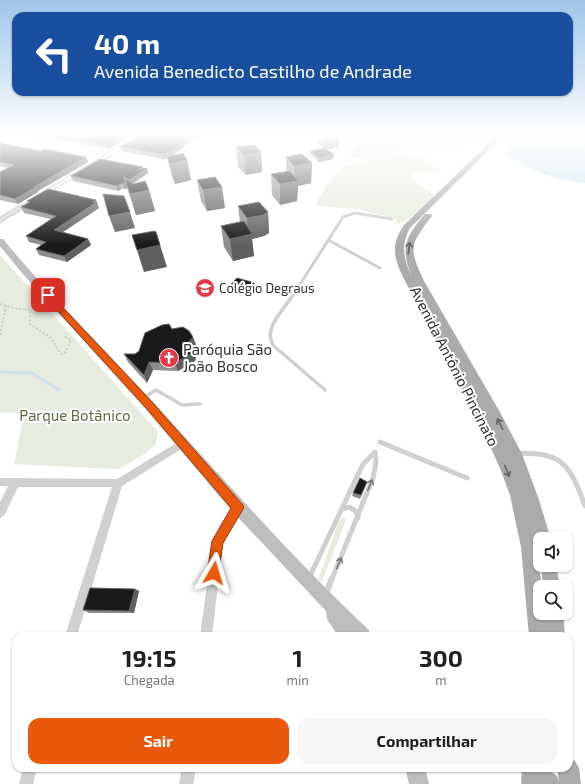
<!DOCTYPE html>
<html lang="pt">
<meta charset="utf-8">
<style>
:root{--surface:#fff;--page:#f6f6f6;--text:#202124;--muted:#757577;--accent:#ea580c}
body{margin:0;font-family:"Exo 2",sans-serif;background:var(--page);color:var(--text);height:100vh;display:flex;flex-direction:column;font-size:15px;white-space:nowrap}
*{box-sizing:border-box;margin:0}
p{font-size:13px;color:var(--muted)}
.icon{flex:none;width:22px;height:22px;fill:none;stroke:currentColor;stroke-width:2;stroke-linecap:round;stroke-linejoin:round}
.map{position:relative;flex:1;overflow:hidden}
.sheet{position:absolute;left:12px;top:632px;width:561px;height:140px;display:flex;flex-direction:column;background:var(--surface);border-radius:12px;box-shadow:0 1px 3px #0004}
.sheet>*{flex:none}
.top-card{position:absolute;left:12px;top:12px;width:561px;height:84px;border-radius:12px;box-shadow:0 1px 3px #0004;background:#1a4fa0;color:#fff;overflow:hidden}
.buttons{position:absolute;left:533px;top:532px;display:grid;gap:8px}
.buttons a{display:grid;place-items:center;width:40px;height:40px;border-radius:8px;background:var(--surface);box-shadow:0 1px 3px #0004;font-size:20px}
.pin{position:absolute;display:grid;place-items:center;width:34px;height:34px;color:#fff;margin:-17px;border-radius:8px;box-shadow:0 2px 6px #0006}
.me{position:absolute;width:44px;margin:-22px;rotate:7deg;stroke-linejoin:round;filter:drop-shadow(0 0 3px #0008)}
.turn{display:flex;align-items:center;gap:14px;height:84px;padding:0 16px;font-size:18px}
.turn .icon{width:52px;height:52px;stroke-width:2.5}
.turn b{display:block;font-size:28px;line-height:34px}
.eta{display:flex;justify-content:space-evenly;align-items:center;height:68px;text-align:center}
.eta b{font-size:24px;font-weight:700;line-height:28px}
.action{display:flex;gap:8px;margin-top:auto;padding:8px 16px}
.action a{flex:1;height:46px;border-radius:12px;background:var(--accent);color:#fff;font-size:16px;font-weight:700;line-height:46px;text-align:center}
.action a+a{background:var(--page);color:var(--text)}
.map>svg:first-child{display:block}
.green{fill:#e6ecdf}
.water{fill:#cfe2ee}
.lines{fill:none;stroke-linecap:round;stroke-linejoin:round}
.stream-far1{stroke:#cfe2ee;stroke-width:1.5}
.stream{stroke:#cfe2ee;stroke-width:3}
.path{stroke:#cdcdcd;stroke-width:2;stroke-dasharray:2 2;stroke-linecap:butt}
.lane-far4{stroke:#d0d0d0;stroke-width:2}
.lane-far3{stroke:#d0d0d0;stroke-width:3}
.lane-far2{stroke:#d0d0d0;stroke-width:3.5}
.lane-far1{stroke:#d0d0d0;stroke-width:5}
.lane{stroke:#d0d0d0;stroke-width:6}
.street{fill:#d0d0d0;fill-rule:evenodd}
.secondary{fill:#bdbdbd;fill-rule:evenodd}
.primary{fill:#ababab;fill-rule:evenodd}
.wall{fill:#8c8c8c}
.shaded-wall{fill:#5f5f5f}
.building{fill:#1a1a1a;stroke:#5f5f5f}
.oneway{stroke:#636363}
.oneway2{stroke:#7a7a7a}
.route{fill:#ea580c;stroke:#983908}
.labels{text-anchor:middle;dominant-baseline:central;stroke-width:4;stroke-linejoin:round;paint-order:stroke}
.far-poi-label{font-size:13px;fill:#333;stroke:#fff;text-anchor:start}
.poi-label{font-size:15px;fill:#333;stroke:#fff;text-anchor:start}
.street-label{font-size:15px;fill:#333;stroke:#fff}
.park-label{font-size:15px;fill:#56703f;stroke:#fff}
</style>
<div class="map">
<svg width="585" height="784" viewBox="0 0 585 784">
<rect width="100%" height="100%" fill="#fff"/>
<path class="green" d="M344,135h128l-2,5 -3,3 -24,7h-8l-26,-6 -12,9c11,6 26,4 38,10l-1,1 6,7c-9,4 -16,-2 -27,3l-1,3c6,9 17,13 25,20l-12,10 -27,18 -3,-7 -19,-4 -16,-5 -44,-3c2,-9 20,-37 30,-40 6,-3 13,-1 18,-6l-14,-4v-2l6,-8 -1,-3z
M0,255l158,177 -2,12 -11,10 -27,15 -104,-5 10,-51h-24z
M343,517l3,3 -23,59 -2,2 -3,-1 21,-59z"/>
<path class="water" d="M554,136l31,7v40c-25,-3 -60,-12 -79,-29 12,-15 30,-17 48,-18z"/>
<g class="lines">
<path class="stream-far1" d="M466,135l23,4
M506,142l14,3"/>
<path class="stream" d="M0,372l32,1 27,17"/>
<path class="path" d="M0,304l13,4 17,2v14l21,14 7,12 4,4 4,-2 5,-12 -7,-4
M0,335l6,-29"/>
<path class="lane-far4" d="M100,162l25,-15
M43,192l94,-57
M48,193l27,-16
M19,207l12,-7"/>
<path class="lane-far3" d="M0,218l20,-12
M0,222l25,-15
M328,240l52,28
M290,300l53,-83 12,-4 37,6"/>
<path class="lane-far2" d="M290,299c-8,13 -28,31 -16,47l51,44
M143,398l13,-8 26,15 18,-1"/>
<path class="lane-far1" d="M380,442l87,36
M517,453c10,1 21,0 31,3 22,5 30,31 37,50
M343,509l6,-2 7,4 2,7
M309,578l54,-114 12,-12
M332,579l41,-101 3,-15 -1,-11"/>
<path class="lane" d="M326,594l6,-16"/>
<path class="street" d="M183,439l3,1 1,3 -1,3 -64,40 -45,150h-12l47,-149h-94l-14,29 -4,2v-16l8,-16h-8v-8l117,1z
M238,502l3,2 2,3 -20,35 -11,94h-12l13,-95 22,-37z
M23,768h14l-4,16h-14z
M182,768h14l-3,16h-14z"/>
<path class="secondary" d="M0,239h3c47,57 100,108 150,163 71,77 139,156 216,228l2,6h-33l-11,-17 -1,-8 -93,-99 -88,-104 -123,-135 -22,-27z
M405,768h20l4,16h-20z"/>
<path class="primary" d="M498,135h6l-94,93c-10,18 -6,32 2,49 -12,-29 -7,-40 13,-63h6l1,2c-22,29 -24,31 -8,65l77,133 21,40 16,43 13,42h-11v7l-2,-2 -3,-5 7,48h-2v26h5l2,23h-18l-8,-89 -11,-52 -9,-24 -19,-44 -78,-148c-10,-21 -14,-33 0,-54zM431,311l61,110 21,45 -21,-45z
M540,565h16l4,22h-16z
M545,613h18l2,23h-18z
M569,758l6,3 4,7 2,16h-60l1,-16h25l10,8 2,6 -2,-14h12z"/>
</g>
<path class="wall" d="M31,135h101l-23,14z
M141,135h60l-29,21 19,24 -16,4 -3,-7 -5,-19 -4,1 -41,-8 -2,-4z
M317,135h23l-1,12 -12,2 6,10 -14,3 -9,-8v-3l13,-3 -6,-5z
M0,143l41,8 45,6 2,5 -50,29v1l-20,12 -18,-4v-28l8,-4 -8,-2z
M236,147l25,5 1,20 -16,3 -8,-8z
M286,157l26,6 -1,20 -13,3 -1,15 -17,4 -8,-10 -1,-21 15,-2z
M147,168l1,5 -15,11 16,6 6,21 -19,4 -9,-27 -2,1h-4l-3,2 -45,-10 -2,-5z
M197,180l28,28 -18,3 -6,-10z
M96,200l3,8 -36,24 25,7 3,6 -24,17 -28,-7 -3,-6 5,-4 -12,-3 -3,-6 25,-17 -27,-6 -3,-6 7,-4 -1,-2z
M238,206l30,6 1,21 -5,3 -12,3 2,17 -21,5 -9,-14 -3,-21 19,-4z
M231,284l24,3 -5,7 -18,-5z
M172,329l21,8 3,8 -3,3 3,9 -1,4 -17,10 -25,-1 -6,13 -19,-21 -4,-8h11z
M366,485l-6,14 -8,-3 1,-3z
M135,589l4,2 -5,22h-45l-6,-3z"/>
<path class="shaded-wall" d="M124,135h8l-23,14 -2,-4z
M194,135h7l-33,23 -5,1 -1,-5z
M326,135h14l-1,12 -14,2z
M261,152l1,20 -16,3 -2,-20z
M334,155l-1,4 -14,3v-4z
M86,157l2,5 -50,29v1l-20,12 -3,-5 19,-12z
M187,160l4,20 -16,4 -5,-20z
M312,163l-1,20 -13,3 -1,15 -17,4v-21l14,-3v-15z
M143,167l1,3 3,-2 1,5 -21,14 -1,-5 11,-12z
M126,182l1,6 -2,1 -2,-5z
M120,184l1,5 -3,2 -1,-5z
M222,187l3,21 -18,3 -4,-21z
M149,190l6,21 -19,4 -6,-21z
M96,200l3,8 -42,28 -3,-6z
M130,212l5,16 -20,4 -6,-16z
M268,212l1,21 -5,3 -12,3 2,17 -21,5 -3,-22 18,-4 -1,-17z
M156,232l11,35 -23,5 -7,-22z
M88,239l3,6 -24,17 -3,-6z
M255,283v4l-5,7 -1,-4z
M193,337l3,8 -6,8 -3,-9z
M194,349l2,8 -1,4 -17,10 -3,-8z
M149,362l4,8 -6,13 -3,-8z
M135,589l4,2 -5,22 -5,-2z"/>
<path class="building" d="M53,135h71l-17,10z
M141,135h53l-27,18 -5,1 -42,-7z
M0,143l41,8 3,-2 42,8 -52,30h2l-21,12 -15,-4v-23l14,-7 -14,-3z
M255,145l6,7 -17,3 -8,-8z
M325,148l9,7 -15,3 -9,-7z
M183,153l4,7 -17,4 -3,-7z
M302,154l10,9 -18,3 -8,-9z
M100,159l43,8 -6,3 10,-2 -18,12 -5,-3 2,5 -3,2h-3l-3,2 -46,-10z
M290,171l8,10 -18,3 -9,-10z
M124,177l9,7 12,-3 4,9 -19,4z
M215,177l7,10 -19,3 -6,-10z
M48,189l48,11 -3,2h4l-43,28 34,9 -24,17 -28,-7 10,-7 -20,-6 30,-20 -35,-9 9,-5 -3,-1z
M103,194l21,2 6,16 -21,4z
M259,202l9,10 -5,3 -16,3 -9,-12z
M244,221l8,13 -22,5 -9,-13z
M155,231l1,1 4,13 -23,5 -5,-15z
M237,278l18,5 -6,7 -18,-6z
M169,324l3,5 11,-2 6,4 4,6 -6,7 7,5 -2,4 -17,10 -26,-1 -5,13 -20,-21h11l4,-3 6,-18 17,-8z
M360,478l7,4 -6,13 -8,-2z
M90,588l45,1 -6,22 -46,-1z"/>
<defs><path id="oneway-shaft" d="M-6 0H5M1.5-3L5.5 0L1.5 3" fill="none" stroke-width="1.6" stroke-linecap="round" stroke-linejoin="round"/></defs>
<g class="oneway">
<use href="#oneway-shaft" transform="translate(409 248) rotate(-82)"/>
<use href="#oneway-shaft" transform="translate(500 424) rotate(-117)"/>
<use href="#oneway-shaft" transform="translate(507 471) rotate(68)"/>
</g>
<g class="oneway2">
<use href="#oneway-shaft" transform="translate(370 485) rotate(-68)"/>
<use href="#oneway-shaft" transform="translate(339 563) rotate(-67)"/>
</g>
<linearGradient id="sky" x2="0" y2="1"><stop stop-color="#9ec6ea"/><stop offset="0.55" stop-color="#fff"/><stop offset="1" stop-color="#fff" stop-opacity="0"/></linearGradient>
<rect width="585" height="245" fill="url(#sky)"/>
<path class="route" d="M48,293l2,1 102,108 90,102 2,3 -2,4 -19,32 -5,34 -4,2 -5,-2 -2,-4 5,-32 19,-33 -85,-100 -101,-111 -1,-2z"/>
<defs>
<g id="school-disc" transform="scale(1)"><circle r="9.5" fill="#e63946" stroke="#fff"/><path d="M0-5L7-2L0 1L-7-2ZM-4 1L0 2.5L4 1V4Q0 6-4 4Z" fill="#fff"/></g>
<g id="church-disc" transform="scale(1)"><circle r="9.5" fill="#e63946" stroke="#fff"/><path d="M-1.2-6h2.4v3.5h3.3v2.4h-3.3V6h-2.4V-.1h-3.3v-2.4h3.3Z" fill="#fff"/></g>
</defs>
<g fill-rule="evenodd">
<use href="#school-disc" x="205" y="288"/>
<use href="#church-disc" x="169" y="358"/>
</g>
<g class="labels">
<g class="far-poi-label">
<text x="219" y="288">Colégio Degraus</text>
</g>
<g class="poi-label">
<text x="183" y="349">Paróquia São<tspan x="183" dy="17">João Bosco</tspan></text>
</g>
<g class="street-label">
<text transform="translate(455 366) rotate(63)">Avenida Antônio Pincinato</text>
</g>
<g class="park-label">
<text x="75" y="415">Parque Botânico</text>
</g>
</g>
</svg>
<div class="buttons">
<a><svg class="icon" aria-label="sound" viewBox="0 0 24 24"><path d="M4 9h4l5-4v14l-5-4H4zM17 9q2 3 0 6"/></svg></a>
<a><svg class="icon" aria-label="search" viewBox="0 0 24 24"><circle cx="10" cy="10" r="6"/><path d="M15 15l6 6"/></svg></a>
</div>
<div class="pin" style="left:48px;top:295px;background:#d93025"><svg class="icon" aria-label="arrive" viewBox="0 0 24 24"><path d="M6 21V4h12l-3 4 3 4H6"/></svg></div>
<svg class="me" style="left:214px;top:573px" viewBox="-20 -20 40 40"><path d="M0-17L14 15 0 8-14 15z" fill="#ea580c" stroke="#fff" stroke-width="4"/></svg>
<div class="top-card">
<div class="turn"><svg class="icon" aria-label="left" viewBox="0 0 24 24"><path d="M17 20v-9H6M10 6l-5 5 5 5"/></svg><div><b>40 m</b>Avenida Benedicto Castilho de Andrade</div></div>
</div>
<section class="sheet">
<div class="eta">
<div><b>19:15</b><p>Chegada</p></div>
<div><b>1</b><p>min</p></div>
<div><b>300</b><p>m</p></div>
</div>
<div class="action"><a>Sair</a><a>Compartilhar</a></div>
</section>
</div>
